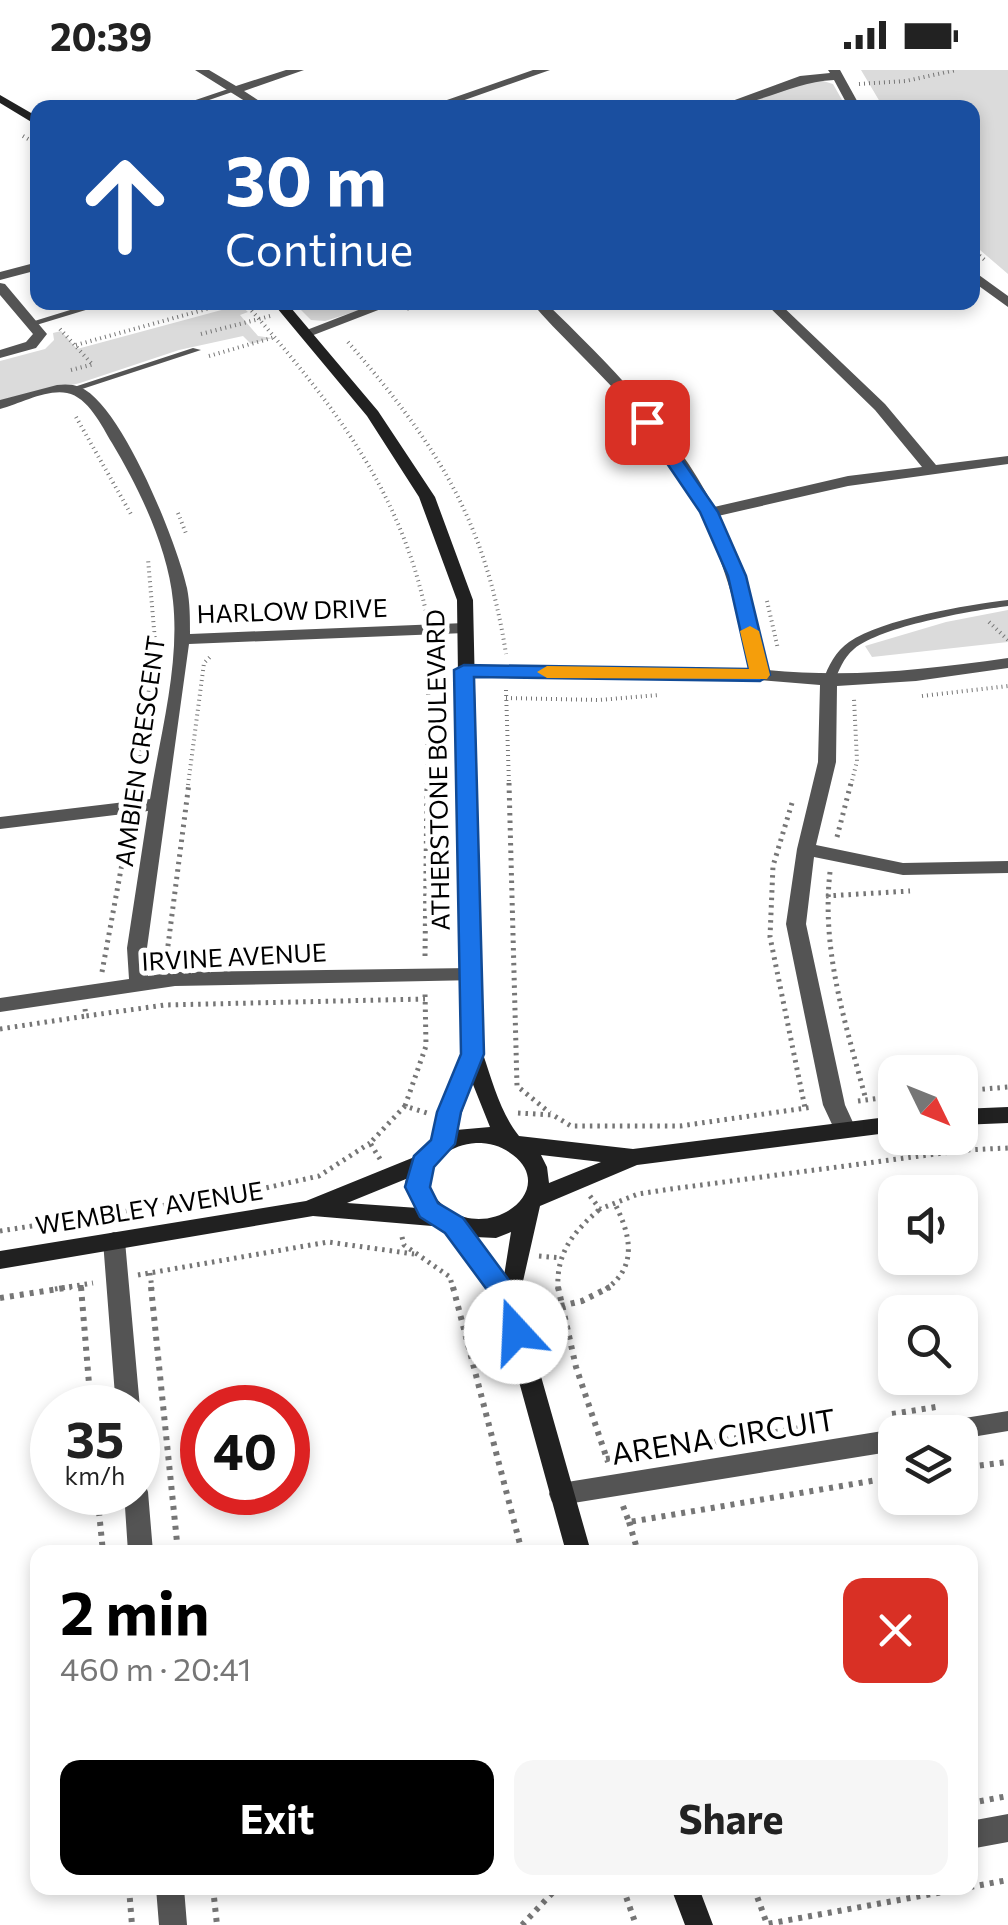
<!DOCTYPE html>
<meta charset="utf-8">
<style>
:root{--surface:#fff;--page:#f6f6f6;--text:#222;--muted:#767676;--accent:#000}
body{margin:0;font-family:Commissioner,sans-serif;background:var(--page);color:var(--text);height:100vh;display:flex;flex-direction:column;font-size:38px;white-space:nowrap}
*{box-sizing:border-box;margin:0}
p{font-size:32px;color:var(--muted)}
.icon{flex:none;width:55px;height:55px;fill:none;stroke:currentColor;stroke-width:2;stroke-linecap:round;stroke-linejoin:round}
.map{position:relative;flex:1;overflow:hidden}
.drawer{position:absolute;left:30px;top:1475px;width:948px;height:350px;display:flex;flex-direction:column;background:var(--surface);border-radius:20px;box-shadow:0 5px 15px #0003}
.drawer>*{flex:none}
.banner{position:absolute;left:30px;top:30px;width:950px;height:210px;border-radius:20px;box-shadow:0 5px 15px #0003;background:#1a4fa0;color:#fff;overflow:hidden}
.needle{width:65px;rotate:133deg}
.buttons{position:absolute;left:878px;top:985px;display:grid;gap:20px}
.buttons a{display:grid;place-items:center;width:100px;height:100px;border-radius:20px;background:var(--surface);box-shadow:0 5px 15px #0003;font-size:50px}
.speed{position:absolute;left:30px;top:1315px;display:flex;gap:20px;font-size:50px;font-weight:700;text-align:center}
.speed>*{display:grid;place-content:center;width:130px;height:130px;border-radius:50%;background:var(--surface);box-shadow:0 5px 15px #0003;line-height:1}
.speed small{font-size:25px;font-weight:400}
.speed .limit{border:15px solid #d22;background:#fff;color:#111}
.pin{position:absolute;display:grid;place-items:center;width:85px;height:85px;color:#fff;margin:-42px;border-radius:20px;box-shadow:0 5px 15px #0006}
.me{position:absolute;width:110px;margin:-55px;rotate:340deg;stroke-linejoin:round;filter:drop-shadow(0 0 8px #0008)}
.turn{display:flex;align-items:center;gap:35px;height:210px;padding:0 30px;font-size:45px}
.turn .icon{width:130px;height:130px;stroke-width:2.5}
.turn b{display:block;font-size:70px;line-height:85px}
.round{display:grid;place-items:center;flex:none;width:105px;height:105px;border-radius:20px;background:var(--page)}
.head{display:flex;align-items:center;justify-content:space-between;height:170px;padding:0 30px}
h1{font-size:60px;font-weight:700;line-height:75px;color:var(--accent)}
.button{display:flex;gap:20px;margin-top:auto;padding:20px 30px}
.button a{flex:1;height:115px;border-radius:20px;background:var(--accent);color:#fff;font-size:40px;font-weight:700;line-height:115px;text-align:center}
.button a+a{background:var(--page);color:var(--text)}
.status{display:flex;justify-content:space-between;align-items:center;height:70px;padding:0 50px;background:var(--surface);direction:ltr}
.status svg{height:28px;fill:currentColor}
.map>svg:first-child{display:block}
.green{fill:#dbdbdb}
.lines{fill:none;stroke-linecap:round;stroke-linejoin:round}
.path-far2{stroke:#767676;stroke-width:4;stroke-dasharray:1 4;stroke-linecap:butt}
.path-far1{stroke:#767676;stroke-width:5;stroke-dasharray:2.5 5;stroke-linecap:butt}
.path{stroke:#767676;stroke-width:6;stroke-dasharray:4 6;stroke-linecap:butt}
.lane{fill:#545454;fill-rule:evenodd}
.street{fill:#545454;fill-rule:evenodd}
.secondary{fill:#212121;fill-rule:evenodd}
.route{fill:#1a73e8;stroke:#114b97;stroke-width:2.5}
.slow{fill:#f59e0b}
.labels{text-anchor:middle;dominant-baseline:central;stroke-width:10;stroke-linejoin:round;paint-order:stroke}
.street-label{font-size:25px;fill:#000;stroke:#fff}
.near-street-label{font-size:30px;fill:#000;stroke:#fff}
</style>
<div class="status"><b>20:39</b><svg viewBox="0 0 49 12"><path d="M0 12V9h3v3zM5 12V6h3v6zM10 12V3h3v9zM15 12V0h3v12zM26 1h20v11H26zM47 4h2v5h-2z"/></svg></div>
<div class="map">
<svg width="1008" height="1855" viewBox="0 0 1008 1855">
<rect width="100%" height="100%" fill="#fff"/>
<path class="green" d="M861,0h147v204l-35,-30 -1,-136 -89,-1z
M823,11l10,3 13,23 -113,1 72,-26z
M294,233h89l-58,18 -14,-1z
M240,235l8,7 -8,3 18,21 14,2 -21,6 -8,-8 -64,14 -99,33 -80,19v-41l45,-12 9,-9 -1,-7 8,-2 16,18z
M1008,540v32l-136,15 -7,-11 81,-24z"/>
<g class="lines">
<path class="path-far2" d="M859,14l47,-3 50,-11
M23,66l15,9
M972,179l14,12
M305,236l13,-4
M407,239l17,-7
M270,246l-11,3c78,91 141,173 167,293
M60,259l32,35
M201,264l58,-15 -15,-17
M348,272c88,102 137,177 158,312
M76,275l156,-43
M209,286l66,-19
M71,300l23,-6
M76,347l56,99
M178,443l9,23
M767,531l11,48
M989,552l19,18
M506,620l3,95
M922,626l86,-10
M506,628l93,2 60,-5
M138,706l17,-135 -7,-82
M188,715l16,-122 6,-6
M427,715l2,-138
M851,715l6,-24 -3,-62"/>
<path class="path-far1" d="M509,713l8,303 33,27
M792,733l-19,63 -3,71 35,171
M837,767l14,-54
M830,802c-9,79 16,153 36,228
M826,826l84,-5
M425,886l2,-173
M166,891l23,-178
M102,902l27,-146
M85,939l1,7 79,-11 260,-6
M0,959l86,-13
M960,1021l48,-4
M858,1031l37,-5
M405,1036l21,-60 -1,-54
M518,1043l35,2 18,11h109l133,-19
M380,1089l-10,-16 35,-37 22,7
M590,1126l10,13 38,-15 33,-5 295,-39 42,-2
M0,1161l243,-38 76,-17 51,-33
M402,1167l2,8 46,32 3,12
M539,1186l22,2
M150,1203l2,16
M138,1205l190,-33 86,12
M81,1215v4
M55,1219l38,-6
M558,1219c-2,-36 15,-57 42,-80
M606,1219c33,-23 24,-56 8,-87"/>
<path class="path" d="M81,1217l10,121
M151,1217l27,265
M453,1217l69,265
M558,1217l18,80 32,95
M0,1228l71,-11
M561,1236l21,-5 28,-14
M892,1344l44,-7
M606,1389l201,-32
M960,1398l48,-6
M97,1422l6,60
M623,1436l6,16 266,-45
M629,1452l9,30
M970,1733l38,-7
M970,1817l38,-7
M129,1818l3,37
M213,1818l4,37
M623,1818l13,37
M754,1818l13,36 198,-36
M522,1855l35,-37"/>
<path class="lane" d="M231,18l7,2 -52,18h-14z
M96,232h16l-79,24 -5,-3z
M193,278l8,2 -125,41 -8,-2z
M1008,530v6c-38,5 -126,20 -154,43 -11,9 -15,22 -21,35l-4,1 -6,-4c5,-15 13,-30 26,-39 34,-23 117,-37 159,-42z"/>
<path class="street" d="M195,0h14l27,16 50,-16h18l-60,21 26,17h-14z
M533,0h17l-108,38h-18z
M828,0h12l21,38h-12l-15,-28c-43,2 -80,28 -121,28l87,-32 30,-3z
M38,192v8l-38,10v-8z
M972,200l36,26v11l-36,-26z
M0,213l5,1 42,50 -11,14 -36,10v-8l26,-8 7,-8 -33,-39z
M379,232h20l-88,34 -12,-3z
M531,232h14c63,61 129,127 169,205l134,-31 74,-9 -47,-57 -111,-108h14l107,102 51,61 72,-9v8l-160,22 -130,30 27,62 22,92c86,8 156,0 241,-12v10l-92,13 -79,5 -1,76 -20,83 87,18 105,-2v12l-105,2 -89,-18 -8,67 39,181 11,24 -3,6h-16l-14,-30 -37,-181 11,-75 21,-87 2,-77 -60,-5 -296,-4 -8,-5 8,-5 286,4c-24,-115 -52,-184 -129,-273 -29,-33 -62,-62 -90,-95z
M57,315c7,-1 16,-1 23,2 42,18 97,156 107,201 3,15 3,30 3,46l275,-11 8,5 -8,5 -276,11 -42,304 1,28 27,-4 296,-4 10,7 -3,5 -303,6 -175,26v-14l129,-19 -2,-31 21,-137 -148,18v-12l150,-18c10,-64 30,-134 23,-198 -5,-53 -34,-113 -61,-158 -10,-17 -24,-46 -45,-50 -21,-4 -47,11 -67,16v-9z
M114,1162l8,3 3,6 15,167 -2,5v-5h-22l-13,-167 3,-6z
M1008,1341v20l-48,8v-7h-32l3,-7 9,-3z
M895,1359l8,3h-8v19l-334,54 -9,-3 -3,-8 3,-8 9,-3z
M138,1412l7,2 3,8 5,60h-25l-4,-60h14z
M1008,1744v28l-38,7v-28z
M156,1818h28l3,37h-28z"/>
<path class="secondary" d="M0,25l38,22v9l-38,-23z
M272,232h14l92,109 57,86 38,103 10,454c10,29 17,58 36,82l114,13 262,-33v16l-258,33 -97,41 -21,93 72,253h-25l-69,-250 -53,-75 -131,-11 -313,53v-18l306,-50 106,-43 20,-18 6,-28 25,-58 -6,-454 -38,-103 -52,-81zM472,1012l18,45 -34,3zM476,1073c16,0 25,3 37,12 53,41 -48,104 -86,29 5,-26 24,-39 49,-41zM541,1085l60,7 -52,21 -2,-16zM406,1109l-1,5 13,24 -71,-5zM511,1162l-7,44 -29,-39 21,1z
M1008,1037v16l-48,2v-16z
M671,1818h28l14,37h-28z"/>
</g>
<path class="route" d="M647,347l6,1 65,94 28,64 24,99 -10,6 -286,-4 10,377 -23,58 -6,32 -21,23 -4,20 8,16 25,15 54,73 12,41 -4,8 -9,3 -9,-3 -11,-38 -51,-69 -25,-16 -15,-30 9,-31 17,-16 6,-28 24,-58 -7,-384 10,-5 285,4 -21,-93 -28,-64 -61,-90z"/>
<path class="slow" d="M750,556l9,5 11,44 -3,4 -220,-1 -10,-6 10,-6 202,3 -9,-38z"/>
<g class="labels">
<g class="street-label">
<text transform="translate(292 540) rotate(-2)">HARLOW DRIVE</text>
<text transform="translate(139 681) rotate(-82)">AMBIEN CRESCENT</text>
<text transform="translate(437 700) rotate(-91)">ATHERSTONE BOULEVARD</text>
<text transform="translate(234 886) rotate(-3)">IRVINE AVENUE</text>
<text transform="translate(149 1137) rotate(-9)">WEMBLEY AVENUE</text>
</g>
<g class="near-street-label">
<text transform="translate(723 1365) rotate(-9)">ARENA CIRCUIT</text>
</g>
</g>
</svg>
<div class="buttons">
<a><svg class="needle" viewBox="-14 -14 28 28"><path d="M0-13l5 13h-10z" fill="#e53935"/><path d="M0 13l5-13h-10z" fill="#767676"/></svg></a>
<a><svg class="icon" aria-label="sound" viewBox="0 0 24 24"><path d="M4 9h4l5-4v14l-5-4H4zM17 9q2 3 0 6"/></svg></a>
<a><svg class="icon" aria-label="search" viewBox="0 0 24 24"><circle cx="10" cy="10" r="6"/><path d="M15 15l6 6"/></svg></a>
<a><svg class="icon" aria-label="layers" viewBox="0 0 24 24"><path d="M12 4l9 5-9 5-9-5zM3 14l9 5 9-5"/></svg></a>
</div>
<div class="speed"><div>35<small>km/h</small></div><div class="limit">40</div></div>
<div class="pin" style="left:647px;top:352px;background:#d93025"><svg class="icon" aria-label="arrive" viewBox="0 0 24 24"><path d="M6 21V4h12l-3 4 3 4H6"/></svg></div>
<svg class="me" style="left:516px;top:1262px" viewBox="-20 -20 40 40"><circle r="19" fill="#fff"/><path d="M0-13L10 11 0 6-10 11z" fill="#1a73e8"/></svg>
<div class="banner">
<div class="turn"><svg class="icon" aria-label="ahead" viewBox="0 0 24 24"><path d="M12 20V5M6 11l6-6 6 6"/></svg><div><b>30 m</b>Continue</div></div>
</div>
<section class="drawer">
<div class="head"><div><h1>2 min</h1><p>460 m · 20:41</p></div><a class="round" style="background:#d93025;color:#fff"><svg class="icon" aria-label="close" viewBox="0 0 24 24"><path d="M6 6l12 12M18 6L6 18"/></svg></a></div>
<div class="button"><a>Exit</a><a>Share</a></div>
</section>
</div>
